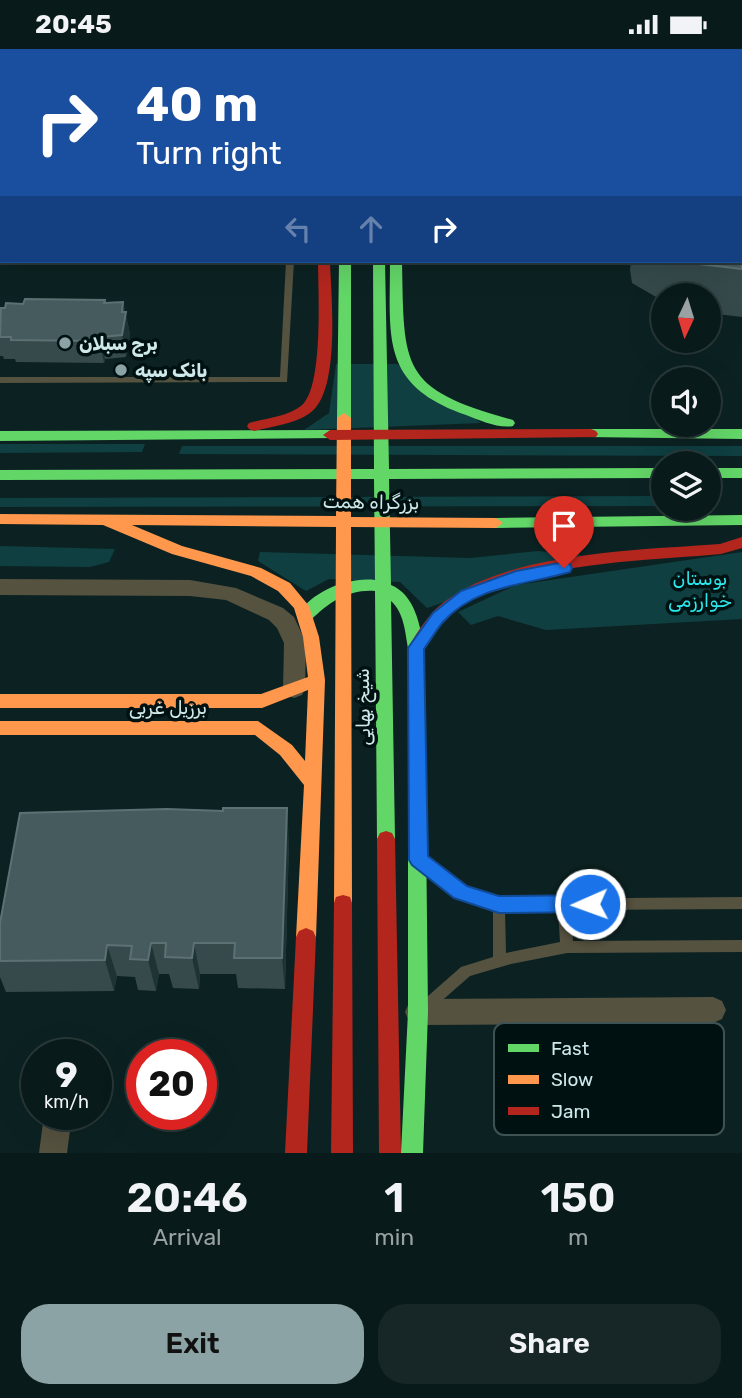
<!DOCTYPE html>
<meta charset="utf-8">
<style>
:root{--surface:#091a1a;--page:#172727;--text:#f1f3f6;--muted:#99a1a2;--line:#293839;--accent:#8ba3a4}
body{margin:0;font-family:Rubik,Cairo,sans-serif;background:var(--page);color:var(--text);height:100vh;display:flex;flex-direction:column;font-size:26px;white-space:nowrap}
*{box-sizing:border-box;margin:0}
p{font-size:23px;color:var(--muted)}
.icon{flex:none;width:38px;height:38px;fill:none;stroke:currentColor;stroke-width:2;stroke-linecap:round;stroke-linejoin:round}
.map{position:relative;height:1104px;overflow:hidden}
.sheet{display:flex;flex-direction:column;background:var(--surface);flex:1}
.sheet>*{flex:none}
.banner{position:absolute;left:0px;top:0px;width:742px;height:214px;box-shadow:0 7px 28px #0002,0 0 0 2px var(--line);background:#1a4fa0;color:#fff;overflow:hidden}
.needle{width:46px;rotate:184deg}
.controls{position:absolute;left:651px;top:234px;display:grid;gap:14px}
.controls a{display:grid;place-items:center;width:70px;height:70px;border-radius:50%;background:var(--surface);box-shadow:0 7px 28px #0002,0 0 0 2px var(--line);font-size:35px}
.speed{position:absolute;left:21px;top:990px;display:flex;gap:14px;font-size:35px;font-weight:700;text-align:center}
.speed>*{display:grid;place-content:center;width:91px;height:91px;border-radius:50%;background:var(--surface);box-shadow:0 7px 28px #0002,0 0 0 2px var(--line);line-height:1}
.speed small{font-size:18px;font-weight:400}
.speed .limit{border:10px solid #d22;background:#fff;color:#111}
.pin{position:absolute;display:grid;place-items:center;width:60px;height:60px;color:#fff;margin:-72px -30px;border-radius:50% 50% 50% 0;rotate:-45deg;box-shadow:0 0 7px #0007}
.pin .icon{rotate:45deg}
.me{position:absolute;width:77px;margin:-38px;rotate:268deg;stroke-linejoin:round;filter:drop-shadow(0 0 5px #0008)}
.turn{display:flex;align-items:center;gap:24px;height:147px;padding:0 21px;font-size:32px}
.turn .icon{width:91px;height:91px;stroke-width:2.5}
.turn b{display:block;font-size:49px;line-height:60px}
.lanes{display:flex;align-items:center;height:66px;padding:0 21px;background:#0003;justify-content:center;gap:35px;direction:ltr}
.lanes .off{opacity:.35}
.eta{display:flex;justify-content:space-evenly;align-items:center;height:119px;text-align:center}
.eta b{font-size:42px;font-weight:600;line-height:49px}
.primary-button{display:flex;gap:14px;margin-top:auto;padding:14px 21px}
.primary-button a{flex:1;height:80px;border-radius:28px;background:var(--accent);color:#111;font-size:28px;font-weight:600;line-height:80px;text-align:center}
.primary-button a+a{background:var(--page);color:var(--text)}
.status{display:flex;justify-content:space-between;align-items:center;height:49px;padding:0 35px;background:var(--surface);direction:ltr}
.status svg{height:19px;fill:currentColor}
.map>svg:first-child{display:block}
.green{fill:#0f3f41}
.lines{fill:none;stroke-linecap:round;stroke-linejoin:round}
.lane{fill:#565240;fill-rule:evenodd}
.street{fill:#565240;fill-rule:evenodd}
.fast{fill:#63d668;fill-rule:evenodd}
.slow{fill:#ff974d;fill-rule:evenodd}
.jam{fill:#b3261e;fill-rule:evenodd}
.wall{fill:#364a4c}
.shaded-wall{fill:#1e3334}
.building{fill:#465b5d;stroke:#5c7173;stroke-width:2}
.route{fill:#1a73e8;stroke:#114b97;stroke-width:2}
.poi-dot{fill:#8ba3a4;stroke:#001112;stroke-width:2.5}
.labels{text-anchor:middle;dominant-baseline:central;stroke-width:7;stroke-linejoin:round;paint-order:stroke}
.poi-label{font-size:19px;font-weight:bold;fill:#cfe9ea;stroke:#001112;text-anchor:start}
.street-label{font-size:19px;fill:#cfe9ea;stroke:#001112}
.park-label{font-size:19px;fill:#2be8ed;stroke:#001112}
.key{fill:#001112;stroke:#3e5253;stroke-width:2}
.key-label{font-size:19px;fill:#cfe9ea}
</style>
<div class="status"><b>20:45</b><svg viewBox="0 0 49 12"><path d="M0 12V9h3v3zM5 12V6h3v6zM10 12V3h3v9zM15 12V0h3v12zM26 1h20v11H26zM47 4h2v5h-2z"/></svg></div>
<div class="map">
<svg width="742" height="1104" viewBox="0 0 742 1104">
<rect width="100%" height="100%" fill="#0c2222"/>
<path class="green" d="M336,315h61l84,59 -177,7 25,-17z
M0,395h145l-3,8 -142,1z
M182,397h560v10l-563,-2z
M663,447v10l-663,1v-9z
M0,497l115,3 -6,13 -19,5 -90,-1z
M538,502l44,4 -155,53 -27,-26 -71,-3 -23,12 -48,-30 2,-9 210,6z
M742,503v67l-196,11 -48,-14 -27,9 -13,-13 58,-27z"/>
<g class="lines">
<path class="lane" d="M286,212h8l-7,121 -287,1v-6h280z
M430,814l35,25 34,11 243,-2v12l-171,1 2,31 169,-1v12l-175,1 -56,11 -41,12 -32,28 -5,2 -5,-2 -2,-4 2,-4 33,-29 32,-10v-49l-36,-12 -31,-24 -2,-4 2,-4zM558,861l2,32 -54,11 -1,-42z"/>
<path class="street" d="M0,2h2l-2,12z
M0,54h2l-2,13z
M0,530l190,1 46,8 47,20 11,9 12,26 -1,46 -3,6 -8,3 -8,-3 -3,-6 1,-46 -7,-15 -8,-8 -43,-20 -36,-4 -190,-1z
M713,948l9,4 4,9 -4,9 -9,4 -295,2 -9,-4 -4,-9 4,-9 9,-4z
M44,1066h28l-5,38h-28z"/>
<path class="fast" d="M0,70h2v6h-2z
M339,212h12v157l-7,5 -7,-5z
M373,212h12l4,208 274,-1v10l-274,1 2,106c24,10 29,40 33,63l4,364 -5,141h-22l7,-141v-364c-3,-17 -4,-35 -17,-47l4,238 -3,6 -6,2 -6,-2 -3,-6 -2,-248c-26,-2 -46,11 -64,29h-12l-2,-4c15,-25 50,-39 78,-36l-1,-101 -374,1v-10l374,-1z
M390,212h12c2,108 -2,128 111,159l2,3 -2,3c-14,3 -34,-6 -47,-11 -86,-30 -76,-77 -76,-154z
M591,380h151v10l-156,-2 -2,-3 2,-3z
M330,381l5,2 2,3 -2,3 -335,3v-10z
M709,419h33v10h-33z
M742,466v10l-246,3 -7,-5 7,-5z"/>
<path class="slow" d="M384,0h10v2h-10z
M740,88h2v6h-2z
M344,364l7,5v99l145,1 7,5 -7,5 -145,-1 1,376 -2,6 -7,2 -7,-2 -2,-6 2,-376 -204,-2 50,21 79,22 29,15 19,23 10,31 6,43 -9,257 -3,6 -7,3 -7,-3 -3,-6 8,-152 -24,-30 -25,-20h-255v-14h258l34,24 13,16 3,-71 -46,18h-262v-14h261l47,-17 -5,-40 -9,-29 -16,-17 -27,-15 -79,-22 -69,-29 -103,-1v-10l336,2 1,-98z"/>
<path class="jam" d="M330,0h10v2h-10z
M342,0h10v2h-10z
M318,212h12c1,35 11,130 -20,152 -15,11 -37,13 -56,18l-5,-2 -2,-3 2,-3c17,-5 38,-6 52,-17 23,-18 17,-116 17,-145z
M591,380l5,2 2,3 -2,3 -266,3 -7,-5 7,-5z
M742,488v11l-21,6c-76,7 -205,8 -266,56 -14,12 -23,28 -33,42h-12l-2,-4c9,-16 21,-35 36,-46 65,-50 197,-52 276,-58z
M386,782l6,2 3,6 6,314h-22l-2,-314 3,-6z
M343,846l7,2 2,6 1,250h-22l3,-250 2,-6z
M306,879l7,3 3,6 -9,216h-22l11,-216 3,-6z"/>
</g>
<path class="wall" d="M23,0h96v2h-96z
M232,0h53l-1,2h-52z
M0,77h2v101h-2z
M742,151v117l-33,-4v-17h-46v5l-31,-18 -2,-13 1,-9h109z
M105,251l1,3 17,-1 7,32 -4,23 -21,2 -1,4 -88,-1 -1,-3h-11l-1,-3h-3v-44l5,-4 18,-4z
M289,792l-4,148 -47,-1 -2,-14h-36l-1,15 -26,-1 -4,-14h-10l-3,17 -18,-1 -3,-13 -18,-1 -3,15 -108,1 -6,-15v-54z"/>
<path class="shaded-wall" d="M123,253l7,32 -4,23 -4,-22v-23z
M101,288l4,22 -1,4 -4,-22z
M287,759l2,33 -4,148 -3,-31z
M151,894l8,31 -3,17 -8,-31z
M194,894l6,31 -1,15 -7,-31z
M107,896l10,31 -3,15 -9,-31z"/>
<path class="building" d="M165,0h28v2h-29z
M0,77h2v56h-2z
M740,151h2v69l-43,-5 -13,-3h54z
M25,250l80,1 -1,3 19,-1 -1,10h4l-4,23 -21,2 -1,4 -89,-1v-3h-11l1,-29h4l1,-5 17,1z
M223,759h64l-5,150h-48l1,-15h-41l-2,15 -27,-1 1,-14h-15l-3,17 -18,-1 2,-13 -25,-1 -2,15 -105,1v-38l20,-110 147,-4 56,2z"/>
<path class="route" d="M564,513l6,2 2,4 -2,4c-44,13 -94,13 -127,50 -7,8 -13,19 -19,27l4,207 39,30 32,10 91,-1 7,3 2,6 -2,6 -7,2 -91,1 -45,-15 -42,-33 -3,-5 -1,-212 25,-35 28,-22 55,-20z"/>
<g class="poi-dot">
<circle cx="65" cy="294" r="7"/>
<circle cx="121" cy="321" r="7"/>
</g>
<g class="labels">
<g class="poi-label">
<text x="79" y="294">برج سبلان</text>
<text x="135" y="321">بانک سپه</text>
</g>
<g class="street-label">
<text transform="translate(371 453) rotate(1)">بزرگراه همت</text>
<text x="168" y="658">برزیل غربی</text>
<text transform="translate(363 658) rotate(-91)">شیخ بهایی</text>
</g>
<g class="park-label">
<text x="700" y="529">بوستان<tspan x="700" dy="22">خوارزمی</tspan></text>
</g>
</g>
<rect x="494" y="974" width="230" height="112" rx="10" class="key"/>
<rect x="508" y="995" width="31" height="8" fill="#63d668"/>
<rect x="508" y="1026" width="31" height="9" fill="#ff974d"/>
<rect x="508" y="1058" width="31" height="8" fill="#b3261e"/>
<g class="key-label">
<text x="551" y="1006">Fast</text>
<text x="551" y="1037">Slow</text>
<text x="551" y="1069">Jam</text>
</g>
</svg>
<div class="controls">
<a><svg class="needle" viewBox="-14 -14 28 28"><path d="M0-13l5 13h-10z" fill="#e53935"/><path d="M0 13l5-13h-10z" fill="#99a1a2"/></svg></a>
<a><svg class="icon" aria-label="sound" viewBox="0 0 24 24"><path d="M4 9h4l5-4v14l-5-4H4zM17 9q2 3 0 6"/></svg></a>
<a><svg class="icon" aria-label="layers" viewBox="0 0 24 24"><path d="M12 4l9 5-9 5-9-5zM3 14l9 5 9-5"/></svg></a>
</div>
<div class="speed"><div>9<small>km/h</small></div><div class="limit">20</div></div>
<div class="pin" style="left:564px;top:519px;background:#d93025"><svg class="icon" aria-label="arrive" viewBox="0 0 24 24"><path d="M6 21V4h12l-3 4 3 4H6"/></svg></div>
<svg class="me" style="left:590px;top:855px" viewBox="-20 -20 40 40"><circle r="17" fill="#1a73e8" stroke="#fff" stroke-width="3"/><path d="M0-11L8 9 0 5-8 9z" fill="#fff"/></svg>
<div class="banner">
<div class="turn"><svg class="icon" aria-label="right" viewBox="0 0 24 24"><path d="M7 20v-9h11M14 6l5 5-5 5"/></svg><div><b>40 m</b>Turn right</div></div>
<div class="lanes"><svg class="icon off" aria-label="left" viewBox="0 0 24 24"><path d="M17 20v-9H6M10 6l-5 5 5 5"/></svg><svg class="icon off" aria-label="ahead" viewBox="0 0 24 24"><path d="M12 20V5M6 11l6-6 6 6"/></svg><svg class="icon" aria-label="right" viewBox="0 0 24 24"><path d="M7 20v-9h11M14 6l5 5-5 5"/></svg></div>
</div>
</div>
<section class="sheet">
<div class="eta">
<div><b>20:46</b><p>Arrival</p></div>
<div><b>1</b><p>min</p></div>
<div><b>150</b><p>m</p></div>
</div>
<div class="primary-button"><a>Exit</a><a>Share</a></div>
</section>
